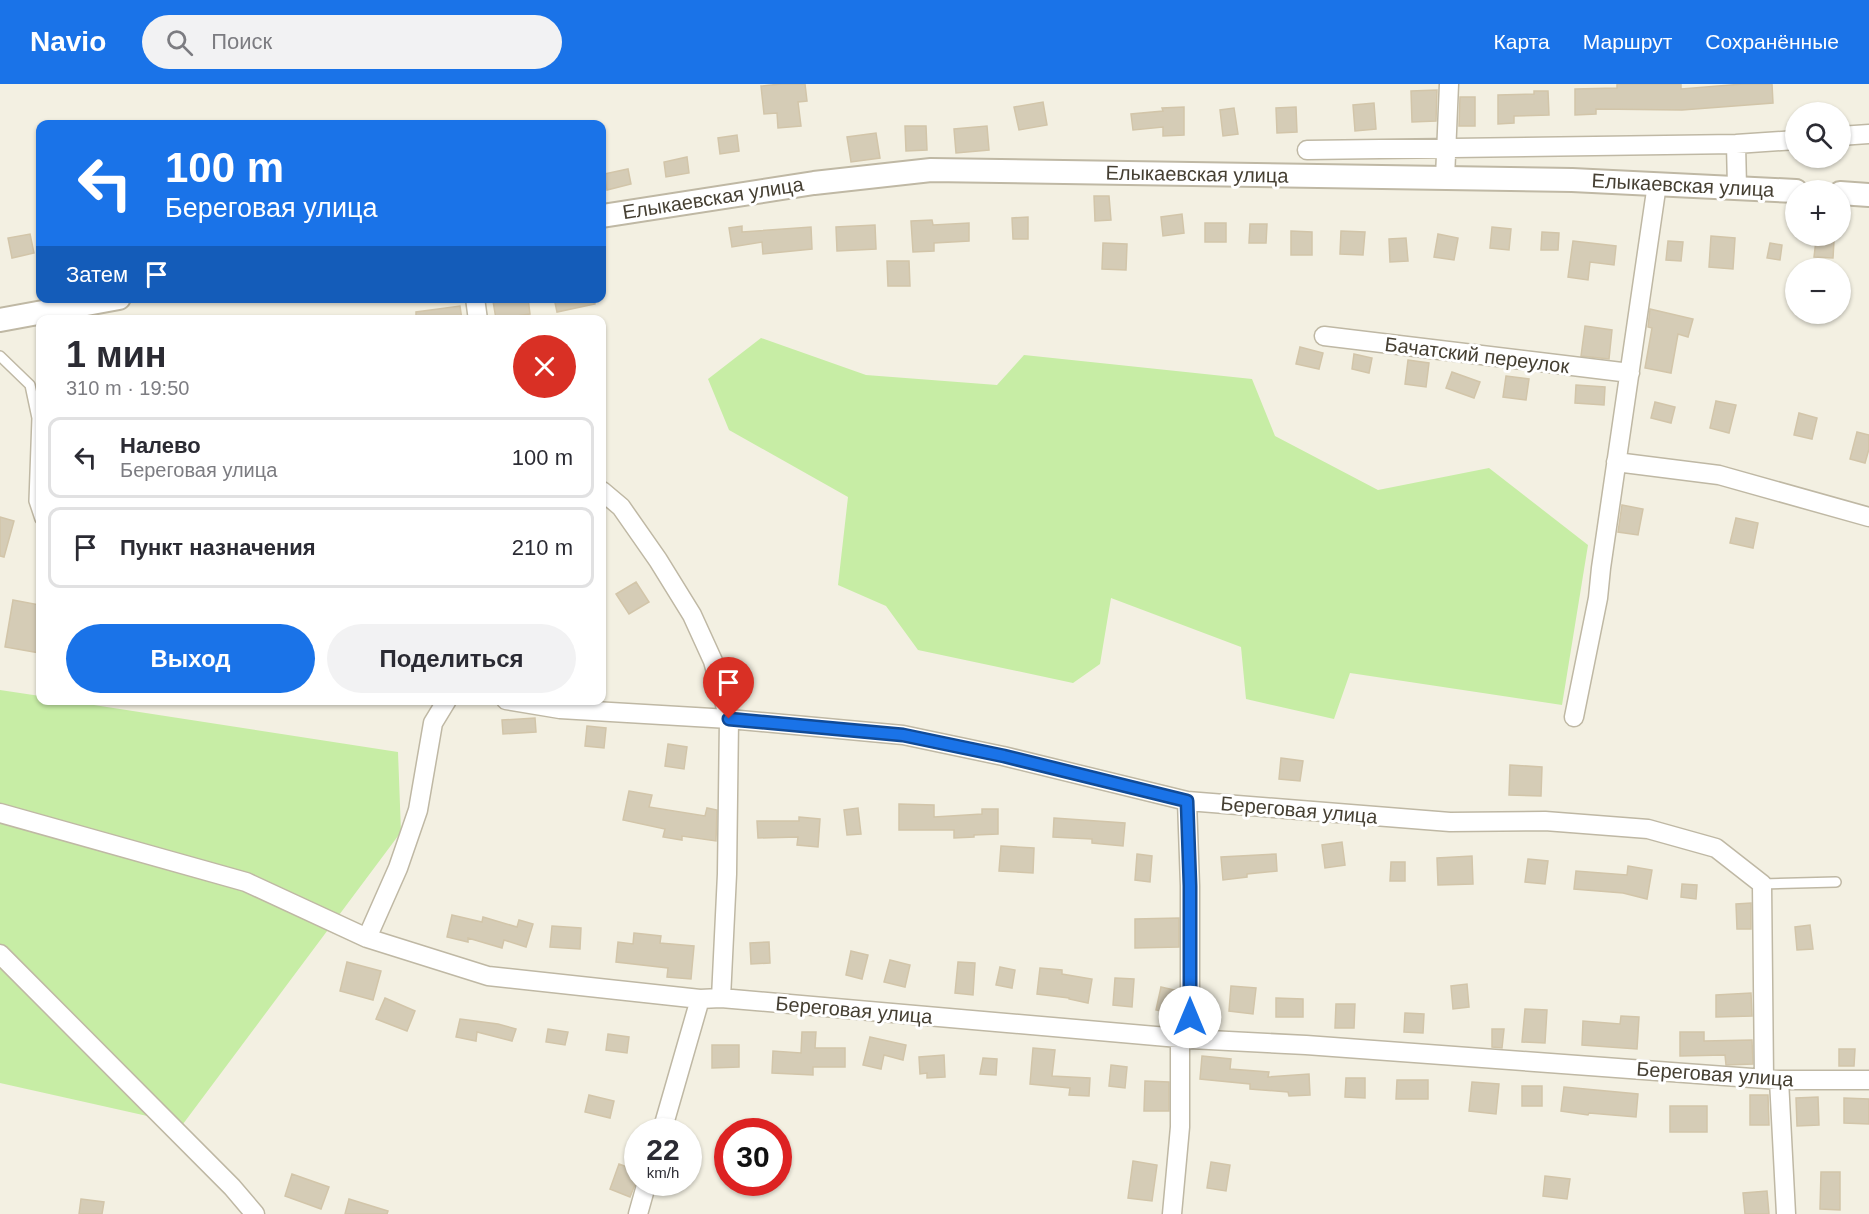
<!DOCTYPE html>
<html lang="ru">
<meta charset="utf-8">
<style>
:root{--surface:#fff;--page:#f2f2f3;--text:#2b2b33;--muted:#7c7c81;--line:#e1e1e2;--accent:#1a73e8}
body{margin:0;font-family:Helvetica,sans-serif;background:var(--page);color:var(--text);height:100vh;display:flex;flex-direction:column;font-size:22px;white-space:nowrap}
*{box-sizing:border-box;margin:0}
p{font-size:20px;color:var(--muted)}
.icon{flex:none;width:33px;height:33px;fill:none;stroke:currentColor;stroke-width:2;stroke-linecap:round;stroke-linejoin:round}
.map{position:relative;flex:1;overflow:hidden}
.details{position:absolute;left:36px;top:231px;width:570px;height:390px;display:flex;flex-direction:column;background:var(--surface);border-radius:12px;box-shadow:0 2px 4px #0004}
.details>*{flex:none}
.banner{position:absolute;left:36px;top:36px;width:570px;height:183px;border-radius:12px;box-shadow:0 2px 4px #0004;background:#1a73e8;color:#fff;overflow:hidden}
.buttons{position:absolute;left:1785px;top:18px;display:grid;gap:12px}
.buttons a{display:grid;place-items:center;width:66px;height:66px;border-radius:50%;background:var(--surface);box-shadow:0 2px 4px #0004;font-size:30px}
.speed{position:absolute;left:624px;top:1034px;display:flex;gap:12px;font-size:30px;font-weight:700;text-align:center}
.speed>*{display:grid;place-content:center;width:78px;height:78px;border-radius:50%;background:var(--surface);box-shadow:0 2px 4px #0004;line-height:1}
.speed small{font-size:15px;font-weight:400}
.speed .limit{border:9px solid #d22;background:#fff;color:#111}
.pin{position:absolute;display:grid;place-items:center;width:51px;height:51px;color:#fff;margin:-62px -26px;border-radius:50% 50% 50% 0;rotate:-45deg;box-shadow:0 0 6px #0007}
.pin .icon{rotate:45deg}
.me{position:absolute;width:66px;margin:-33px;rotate:0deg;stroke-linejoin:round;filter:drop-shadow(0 0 4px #0008)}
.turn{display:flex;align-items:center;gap:21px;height:126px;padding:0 30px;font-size:27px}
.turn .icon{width:78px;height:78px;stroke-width:2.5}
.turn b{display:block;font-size:42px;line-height:51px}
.then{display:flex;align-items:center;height:57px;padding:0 30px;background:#0003;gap:12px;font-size:22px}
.round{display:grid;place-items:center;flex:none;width:63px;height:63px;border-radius:32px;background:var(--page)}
.headline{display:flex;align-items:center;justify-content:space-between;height:102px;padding:0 30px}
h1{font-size:36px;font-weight:600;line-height:45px}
.cta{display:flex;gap:12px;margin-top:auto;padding:12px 30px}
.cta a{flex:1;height:69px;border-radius:36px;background:var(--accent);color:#fff;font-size:24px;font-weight:600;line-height:69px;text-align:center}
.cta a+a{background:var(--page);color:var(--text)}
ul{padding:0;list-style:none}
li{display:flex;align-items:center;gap:18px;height:81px;margin:0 12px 9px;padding:0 18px;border:3px solid var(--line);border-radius:12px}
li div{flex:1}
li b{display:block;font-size:22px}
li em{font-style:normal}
header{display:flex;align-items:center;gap:36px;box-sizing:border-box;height:84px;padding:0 30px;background:var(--accent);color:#fff}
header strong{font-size:28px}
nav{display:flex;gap:33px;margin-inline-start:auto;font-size:21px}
.search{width:420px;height:54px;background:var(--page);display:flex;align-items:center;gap:15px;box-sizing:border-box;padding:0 21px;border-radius:33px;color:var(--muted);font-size:22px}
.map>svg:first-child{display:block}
.green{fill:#c7eda5}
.building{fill:#d5ccb6;stroke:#d2c5a9;stroke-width:1.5}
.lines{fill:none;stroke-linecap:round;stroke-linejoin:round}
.service-casing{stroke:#bfb8a4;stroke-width:12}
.minor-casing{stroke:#bfb8a4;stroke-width:21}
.tertiary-casing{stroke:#bfb8a4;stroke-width:26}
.service{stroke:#fff;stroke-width:9}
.minor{stroke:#fff;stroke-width:18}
.tertiary{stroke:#fff;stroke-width:22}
.route-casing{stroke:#114b97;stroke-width:15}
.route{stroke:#1a73e8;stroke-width:10}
.labels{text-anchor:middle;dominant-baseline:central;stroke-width:6;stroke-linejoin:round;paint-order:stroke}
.street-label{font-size:20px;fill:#453f32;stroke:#fff}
</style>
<header>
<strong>Navio</strong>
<div class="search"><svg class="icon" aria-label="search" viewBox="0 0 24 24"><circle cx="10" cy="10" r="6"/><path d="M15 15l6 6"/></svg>Поиск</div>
<nav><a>Карта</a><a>Маршрут</a><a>Сохранённые</a></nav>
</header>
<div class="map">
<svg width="1869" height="1130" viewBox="0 0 1869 1130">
<rect width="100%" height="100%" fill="#f3f0e2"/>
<path class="green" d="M761,254l105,37 131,10 27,-30 228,24 23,57 103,54 111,-22 99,77 -26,160 -212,-32 -16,46 -88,-20 -5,-52 -130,-49 -11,66 -27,19 -155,-33 -32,-44 -48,-21 10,-88 -119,-67 -21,-51z
M0,606l40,6v4l28,1 330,51 3,80 -218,292 -183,-41z"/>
<path class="building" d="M781,0h24l2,17 -9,1 3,24 -23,2 -1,-15 -13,1 -3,-28z
M1617,0h64v5l62,-5h29l1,19 -91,7 -86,-1v5l-21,1v-26l42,-1z
M1437,6l-1,31 -24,1 -1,-31z
M1534,7h14l1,24 -35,1v7l-16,1v-29l36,-1z
M1460,13h15v29h-16z
M1043,18l4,23 -28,5 -5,-23z
M1374,19l2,26 -21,2 -2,-26z
M1184,23v28l-21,1v-9l-30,3 -2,-16 32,-3 -1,-3z
M1296,23l1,25 -20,1 -1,-25z
M1234,24l4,26 -15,2 -3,-26z
M905,42h21l1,24 -21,1z
M987,42l2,24 -33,3 -2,-24z
M876,49l4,25 -29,4 -4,-25z
M737,51l2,16 -19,3 -2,-16z
M687,73l2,16 -23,4 -2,-15z
M628,85l3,15 -24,6 -3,-16z
M1094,112h15l2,24 -16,1z
M1182,130l2,19 -21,3 -2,-19z
M1028,133v22h-15l-1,-21z
M932,136l1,5 36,-2v18l-35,2v8l-21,1 -2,-31z
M1205,139h21v19h-21z
M1250,140h17l-1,19h-17z
M875,141l1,24 -39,2 -1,-24z
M742,142v6l69,-5 1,22 -49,5 -1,-12 -30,5 -3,-19z
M1492,143l19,2 -2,21 -19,-2z
M1291,147l21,1v23h-21z
M1341,147l24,1 -2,23 -23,-1z
M1542,148l17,1 -1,17h-17z
M30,150l4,19 -22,5 -4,-20z
M1438,150l20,4 -4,22 -20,-3z
M1711,152l24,2 -2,31 -24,-2z
M1406,154l2,23 -18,1 -1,-23z
M1816,156l18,1 -1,17 -19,-1z
M1573,157l43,5 -2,19 -24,-3 -2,18 -20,-3z
M1668,157l15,1 -2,19 -15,-1z
M1103,159l24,1 -1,26 -24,-1z
M1770,159l12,2 -2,15 -13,-2z
M887,177h22l1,25h-22z
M506,214h22l2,16 -34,5 -3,-18z
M554,214h40l1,6 -38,8z
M460,222l2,14h-46v-8z
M1650,225l43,10 -5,18 -10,-3 -7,39 -26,-5 7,-40 -4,-1z
M1585,242l27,4 -3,29 -28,-3z
M1300,263l23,6 -4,16 -23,-5z
M1354,270l18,4 -3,15 -17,-4z
M1408,276l21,3 -3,24 -21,-3z
M1452,288l28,10 -6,16 -28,-10z
M1506,292l23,3 -3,21 -23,-3z
M1576,301l29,2 -1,18 -29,-2z
M1716,317l20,4 -7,28 -19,-5z
M1655,318l20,5 -4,16 -20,-5z
M1799,329l18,5 -5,21 -18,-4z
M1857,348l12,3v14l-4,14 -15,-4z
M1622,421l21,4 -5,26 -20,-3z
M0,433l14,4 -10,36 -4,-1z
M1736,434l22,5 -5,25 -23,-5z
M636,498l13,20 -20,12 -13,-20z
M13,516l27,5v48l-35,-6z
M535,634l1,14 -33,2 -1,-14z
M587,642l19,2 -2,20 -19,-2z
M668,660l19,3 -3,22 -19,-3z
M1281,674l22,3 -3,20 -21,-2z
M1510,681l32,2 -1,29 -32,-1z
M629,707l23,4 -3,12 56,9 2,-8 10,2 -1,31 -34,-5v4l-19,-3 2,-8 -42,-9z
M899,720l35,1v12l48,-3v-5h16v25l-24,1v2l-20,1v-8h-55z
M858,724l3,26 -14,1 -3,-25z
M799,733l21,2 -2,28 -21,-2 1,-8 -40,1 -1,-17h42z
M1054,734l71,5 -2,23 -31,-3v-4l-39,-2z
M1342,758l3,23 -20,3 -3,-23z
M1001,762l33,2 -1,25 -34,-2z
M1137,770l15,2 -2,26 -15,-2z
M1276,770l1,17 -30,3v3l-24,3 -2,-23z
M1472,772l1,28 -35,1 -1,-27z
M1528,775l20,2 -3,23 -20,-2z
M1391,778h14v19h-15z
M1628,782l24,4 -5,29 -24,-6 -49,-4 2,-18 51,4z
M1682,800l15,1 -1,14 -15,-2z
M1751,819v26h-14l-1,-25z
M452,831l30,7 1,-5 34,10 2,-7 14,4 -7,23 -22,-7 -2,8 -34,-10v4l-21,-5z
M1179,834v29l-44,1v-29z
M1810,841l3,24 -16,1 -2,-23z
M552,842l29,2 -1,21 -30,-2z
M634,849l27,3 -1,7 34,3 -3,33 -24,-2 1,-9 -52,-6 2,-20 15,2z
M769,858l1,21 -19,1 -1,-21z
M851,867l17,4 -6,24 -16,-4z
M890,876l20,5 -5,22 -21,-5z
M347,878l34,9 -8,29 -33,-9z
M958,878l17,1 -2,32 -18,-2z
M1000,883l15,3 -3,18 -16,-3z
M1040,884l22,2v4l30,5 -4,24 -19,-4v-1l-32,-4z
M1115,894l19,1 -2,28 -19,-2z
M1467,900l2,23 -16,2 -2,-23z
M1231,902l25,2 -3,26 -24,-3z
M1161,903l18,4 -4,23 -19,-4z
M1751,909l1,23 -36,1v-22z
M385,914l30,13 -8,20 -31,-12z
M1276,914l27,1v18h-27z
M1336,920h19l-1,24h-19z
M1525,925l22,1 -2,33 -23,-1z
M1405,929l19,1 -1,19 -19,-1z
M1621,932l18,1 -2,32 -55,-4 1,-24 37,3z
M460,935l38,5 18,5 -4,12 -35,-9 -1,9 -20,-4z
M548,945l20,3 -3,13 -19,-3z
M1492,945h12l-2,19 -10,-1z
M802,948h14l-1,16h30v19h-32v8l-41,-2 1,-22 28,2z
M1680,948h24v9l48,-1 1,24 -27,1 -1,-10 -45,1z
M608,950l21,3 -2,16 -21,-3z
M870,953l36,8 -3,15 -19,-5 -3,14 -18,-4z
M712,961h27v22l-27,1z
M1033,964l22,2 -3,26 38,2 -1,18 -20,-1 1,-7 -40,-4z
M1839,965h16l-1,17h-15z
M944,971l1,22 -18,1v-5l-7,1 -1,-17z
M1202,972l29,3 -1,10 39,3 -1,5 41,-3 1,21 -21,1 -1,-4 -38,-3v-5l-50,-5z
M983,974l14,1 -1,16 -16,-1z
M1111,981l16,2 -2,21 -16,-2z
M1346,994h19v20l-20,-1z
M1397,996h31v19h-32z
M1145,997l24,1v29h-25z
M1472,998l27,2 -3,30 -27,-3z
M1522,1002h20v20h-20z
M1564,1003l74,7 -2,23 -47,-4 -1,2 -27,-4z
M589,1011l25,6 -4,17 -25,-6z
M1750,1011h18l1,30h-19z
M1818,1013l1,28 -22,1 -1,-28z
M1844,1014l25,1v25l-25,-1z
M1670,1022h37v26h-37z
M1133,1077l24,4 -5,36 -24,-3z
M1211,1078l19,3 -4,26 -19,-3z
M619,1080l19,7v6l-8,20 -20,-8z
M1821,1088h19v38l-20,-1z
M292,1090l37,13 -8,22 -36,-13z
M1545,1092l25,3 -3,20 -24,-3z
M1767,1107l2,23h-24l-2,-21z
M81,1115l23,3 -2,12h-23z
M349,1115l39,12 -1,3h-42z"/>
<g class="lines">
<g class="service-casing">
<path id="service" d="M0,272l30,29 7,33 -3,83 6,18
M1762,800l74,-2"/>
</g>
<g class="minor-casing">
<path id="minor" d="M1840,52l29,-2
M1736,60l1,43
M1307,66l429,-6 60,-4
M1445,94l4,-94
M475,214l3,22
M1324,252l306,37
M1616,378l103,13 150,42
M602,407l19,16 37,53 34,55 21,46 16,58 -2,155 -6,124
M506,616l54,9 169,10 174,16 100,21 184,45 263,21 95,-1 103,8 68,19 46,36 2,195
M1574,633l24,-119 3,-30 56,-384
M1187,717l3,85v153
M0,729l246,69 121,56 121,38 212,23 21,-1 469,41 116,6 473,35h90
M367,854l31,-70 20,-58 15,-87 14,-23
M0,870l232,233 23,27
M1779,996l7,134
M662,1047l38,-132
M638,1130l9,-32
M1172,1130l8,-87v-89"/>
</g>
<g class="tertiary-casing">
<path id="tertiary" d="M1840,109l29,2
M602,132l212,-33 117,-13 641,10 224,11
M0,236l119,-22"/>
</g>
<use href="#service" class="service"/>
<use href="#minor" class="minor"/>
<use href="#tertiary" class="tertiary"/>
</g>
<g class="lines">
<g class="route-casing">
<path id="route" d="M729,635l174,16 101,21 183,45 3,85v131"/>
</g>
<use href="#route" class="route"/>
</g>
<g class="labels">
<g class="street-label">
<text transform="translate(1197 90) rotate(1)">Елыкаевская улица</text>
<text transform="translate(1683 101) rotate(3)">Елыкаевская улица</text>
<text transform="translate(713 114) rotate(-9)">Елыкаевская улица</text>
<text transform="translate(1477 271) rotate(7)">Бачатский переулок</text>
<text transform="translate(1299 726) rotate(5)">Береговая улица</text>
<text transform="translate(854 926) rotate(5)">Береговая улица</text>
<text transform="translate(1715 990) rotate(4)">Береговая улица</text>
</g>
</g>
</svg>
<div class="buttons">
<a><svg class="icon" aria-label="search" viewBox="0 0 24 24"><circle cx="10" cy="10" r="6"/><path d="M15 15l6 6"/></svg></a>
<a>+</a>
<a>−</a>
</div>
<div class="speed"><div>22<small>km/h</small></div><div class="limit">30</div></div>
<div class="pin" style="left:729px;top:635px;background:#d93025"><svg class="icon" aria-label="arrive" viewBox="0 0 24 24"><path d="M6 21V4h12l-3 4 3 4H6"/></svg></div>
<svg class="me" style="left:1190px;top:933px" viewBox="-20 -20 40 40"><circle r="19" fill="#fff"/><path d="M0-13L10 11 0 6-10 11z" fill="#1a73e8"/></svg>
<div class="banner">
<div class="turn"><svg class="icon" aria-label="left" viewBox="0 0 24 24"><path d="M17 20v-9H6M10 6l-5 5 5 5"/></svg><div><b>100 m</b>Береговая улица</div></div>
<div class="then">Затем<svg class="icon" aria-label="arrive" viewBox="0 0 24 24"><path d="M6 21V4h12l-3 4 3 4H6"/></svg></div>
</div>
<section class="details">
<div class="headline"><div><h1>1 мин</h1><p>310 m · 19:50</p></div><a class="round" style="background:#d93025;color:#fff"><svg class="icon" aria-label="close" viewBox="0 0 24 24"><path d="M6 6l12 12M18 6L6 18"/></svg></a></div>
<ul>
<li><svg class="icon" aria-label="left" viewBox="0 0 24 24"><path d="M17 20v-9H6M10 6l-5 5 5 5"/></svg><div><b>Налево</b><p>Береговая улица</p></div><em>100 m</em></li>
<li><svg class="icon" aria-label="arrive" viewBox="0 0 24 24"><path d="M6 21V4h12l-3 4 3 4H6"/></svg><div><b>Пункт назначения</b></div><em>210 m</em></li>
</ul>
<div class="cta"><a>Выход</a><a>Поделиться</a></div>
</section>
</div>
